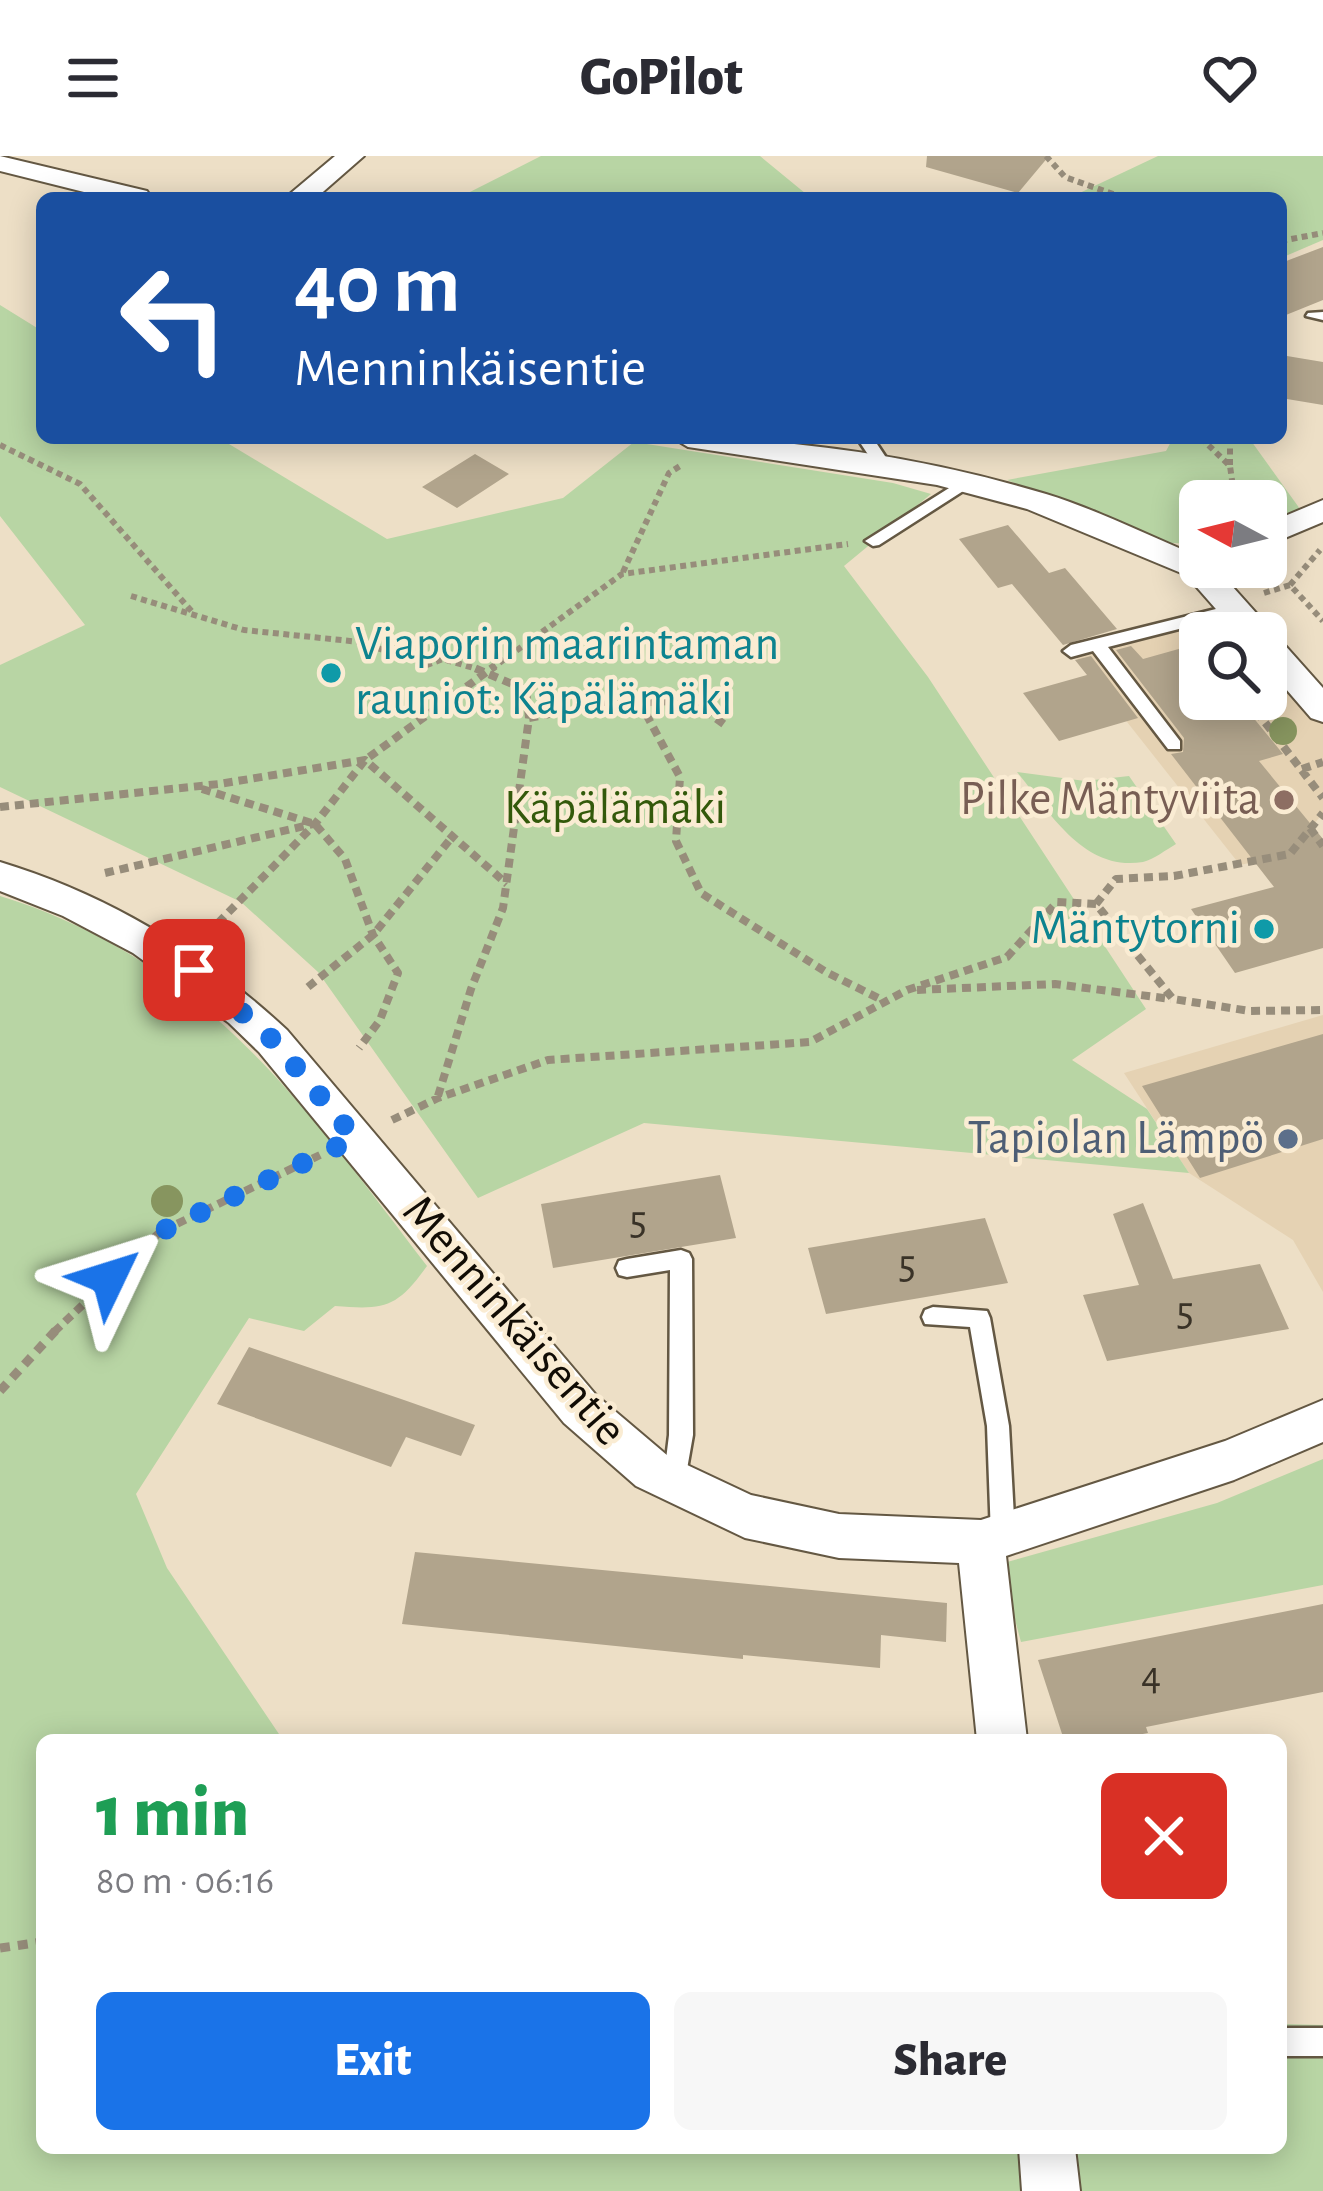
<!DOCTYPE html>
<meta charset="utf-8">
<style>
:root{--surface:#fff;--page:#f7f7f7;--text:#2b2b33;--muted:#7c7c81;--accent:#1a73e8}
body{margin:0;font-family:"Alegreya Sans",sans-serif;background:var(--page);color:var(--text);height:100vh;display:flex;flex-direction:column;font-size:45px;white-space:nowrap}
*{box-sizing:border-box;margin:0}
p{font-size:39px;color:var(--muted)}
.icon{flex:none;width:66px;height:66px;fill:none;stroke:currentColor;stroke-width:2;stroke-linecap:round;stroke-linejoin:round}
.map{position:relative;flex:1;overflow:hidden}
.details{position:absolute;left:36px;top:1578px;width:1251px;height:420px;display:flex;flex-direction:column;background:var(--surface);border-radius:18px;box-shadow:0 6px 30px #0003}
.details>*{flex:none}
.top-card{position:absolute;left:36px;top:36px;width:1251px;height:252px;border-radius:18px;box-shadow:0 6px 30px #0003;background:#1a4fa0;color:#fff;overflow:hidden}
.needle{width:78px;rotate:277deg}
.buttons{position:absolute;left:1179px;top:324px;display:grid;gap:24px}
.buttons a{display:grid;place-items:center;width:108px;height:108px;border-radius:18px;background:var(--surface);box-shadow:0 6px 30px #0003;font-size:60px}
.pin{position:absolute;display:grid;place-items:center;width:102px;height:102px;color:#fff;margin:-51px;border-radius:24px;box-shadow:0 6px 18px #0006}
.me{position:absolute;width:132px;margin:-66px;rotate:49deg;stroke-linejoin:round;filter:drop-shadow(0 0 9px #0008)}
.turn{display:flex;align-items:center;gap:42px;height:252px;padding:0 60px;font-size:54px}
.turn .icon{width:156px;height:156px;stroke-width:2.5}
.turn b{display:block;font-size:84px;line-height:102px}
.round{display:grid;place-items:center;flex:none;width:126px;height:126px;border-radius:18px;background:var(--page)}
.summary{display:flex;align-items:center;justify-content:space-between;height:204px;padding:0 60px}
h1{font-size:72px;font-weight:800;line-height:90px;color:#1e9e55}
.primary-button{display:flex;gap:24px;margin-top:auto;padding:24px 60px}
.primary-button a{flex:1;height:138px;border-radius:18px;background:var(--accent);color:#fff;font-size:48px;font-weight:800;line-height:138px;text-align:center}
.primary-button a+a{background:var(--page);color:var(--text)}
header{display:flex;justify-content:space-between;align-items:center;height:156px;padding:0 60px;background:var(--surface);font-size:54px;font-weight:800}
.map>svg:first-child{display:block}
.built{fill:#e5d2b3}
.green{fill:#b8d5a4}
.building{fill:#b1a48c}
.lines{fill:none;stroke-linecap:round;stroke-linejoin:round}
.lane-casing{stroke:#645843;stroke-width:5}
.street-casing{stroke:#645843;stroke-width:4}
.path-far2{stroke:#978d7b;stroke-width:6;stroke-dasharray:6 4.5;stroke-linecap:butt}
.path-far1{stroke:#978d7b;stroke-width:8;stroke-dasharray:9 6;stroke-linecap:butt}
.path{stroke:#978d7b;stroke-width:9;stroke-dasharray:10 8;stroke-linecap:butt}
.lane{fill:#fff;fill-rule:evenodd}
.street{fill:#fff;fill-rule:evenodd}
.tree{fill:#87955f}
.route{stroke:#1a73e8;stroke-width:21;stroke-dasharray:0 37.8}
.culture-dot{fill:#0f9aa8;stroke:#faecd3;stroke-width:4.5}
.education-dot{fill:#8d6e63;stroke:#faecd3;stroke-width:4.5}
.service-dot{fill:#5c6f8a;stroke:#faecd3;stroke-width:4.5}
.labels{text-anchor:middle;dominant-baseline:central;stroke-width:9;stroke-linejoin:round;paint-order:stroke}
.number-label{font-size:42px;fill:#393227}
.culture-label{font-size:48px;fill:#0d838f;stroke:#faecd3;text-anchor:start}
.education-label{font-size:48px;fill:#785e54;stroke:#faecd3;text-anchor:end}
.park-label{font-size:48px;fill:#33590b;stroke:#faecd3}
.service-label{font-size:48px;fill:#4e5e75;stroke:#faecd3;text-anchor:end}
.street-label{font-size:48px;fill:#110c05;stroke:#faecd3}
</style>
<header><svg class="icon" aria-label="menu" viewBox="0 0 24 24"><path d="M4 6h16M4 12h16M4 18h16"/></svg>GoPilot<svg class="icon" aria-label="heart" viewBox="0 0 24 24"><path d="M12 20l-8-8c-3-5 5-10 8-4 3-6 11-1 8 4z"/></svg></header>
<div class="map">
<svg width="1323" height="2035" viewBox="0 0 1323 2035">
<rect width="100%" height="100%" fill="#eddfc6"/>
<path class="built" d="M1236,453l20,24h-56v66h66v-55l57,66v103l-33,41 -50,11 -169,-214z
M1323,859v277l-30,-52 -104,-67 -65,-100z"/>
<path class="green" d="M541,0h219l51,42h-353z
M1158,0h165v84l-42,18v-60h-212z
M0,149l42,26v107h177l168,101 176,-41 71,-56 259,41 38,11 -87,72 84,111 218,332 -74,51 75,49 42,64 -545,-50 -166,75 -160,-226 -77,-70 -241,-115v-122l85,-40 -85,-109z
M1173,282h76l51,71 -34,15v-23h-66v43l-29,-1 -164,-63 159,-29z
M1017,616l68,9 44,-5 47,68c-9,5 -23,16 -33,18 -60,10 -94,-51 -126,-90z
M0,740c204,63 304,209 427,370 -30,42 -42,44 -92,40l-31,25 -55,-13 -113,176 31,74 116,172h-241v408h1239v-124l42,1v166h-1323z
M1323,1303v126l-302,57 -21,-78 217,-61z"/>
<path class="building" d="M927,0h122l-31,37 -92,-26z
M1323,91v53l-42,17v-54z
M1281,199l42,7v43l-42,-7z
M475,298l34,20 -52,34 -35,-21z
M1008,369l41,48 16,-5 52,61 -54,16 -51,-61 -14,4 -39,-49z
M1200,487v56h38l45,55 -24,7 64,78v109l-88,25 -44,-64 83,-22 -103,-133 12,-2 1,-14 -68,-88 15,-4 12,13z
M1091,500l47,62 -79,23 -36,-48 64,-18 -12,-15z
M1323,878v105l-123,39 -58,-92z
M720,1019l16,63 -183,30 -12,-64z
M1143,1047l30,76 87,-15 29,65 -182,32 -24,-66 56,-10 -26,-71z
M985,1062l23,65 -182,31 -18,-66z
M249,1191l155,53 71,25 -14,31 -55,-19 -15,30 -174,-63z
M415,1396l532,51 -1,39 -65,-7 -1,33 -137,-13v4l-341,-35z
M1323,1448v88l-177,35 2,6 -37,7h-47l-26,-80z"/>
<g class="lines">
<g class="lane-casing">
<path id="lane" d="M1323,156v8l-17,-4 2,-3z
M857,282h16l20,30 -2,3h-12z
M965,322l8,5 -2,3 -92,59 -6,1 -8,-5z
M1236,448l8,5 -2,4 -134,34 72,94v8h-12l-75,-98 -22,6 -8,-6 8,-6z
M681,1094l8,3 3,6 1,176 -10,57 -8,3 -8,-3 -4,-8 6,-49 1,-165 -43,7 -8,-2 -3,-7 3,-7 8,-2z
M933,1151l54,4 3,7 19,108 6,110 -4,8 -8,3 -8,-3 -4,-8 -4,-110 -17,-99 -45,-3 -3,-7 3,-7z
M1281,1872h42v28h-42z"/>
</g>
<g class="street-casing">
<path id="street" d="M0,0l147,35 4,6 -43,1 -108,-27z
M335,0h29l-48,42h-31z
M673,282c124,0 253,20 373,56 52,16 103,42 154,63v10h15l108,121v34l-12,-4 -45,-52v-33h-29l-51,-58 -159,-66 -90,-24 -249,-38z
M1323,344v22l-57,24v-22z
M0,706c109,33 204,91 287,168l309,365 72,61 83,39 88,19 142,6 244,-79 98,-41v42l-89,38 -228,76 21,184h-50l-18,-177 -120,-5 -94,-20 -109,-52 -72,-63 -305,-371 -30,-29 -96,-70 -70,-37 -63,-25z
M1019,1992h56l5,43h-58z"/>
</g>
<path class="path-far2" d="M1046,0l19,21 59,21
M1281,85l42,-8
M1201,282l29,28 5,35
M1230,282v27
M0,289l80,39 114,130
M623,416l46,-99 11,-7
M1290,429l30,-35
M1264,437l26,-8 33,36
M131,440l113,34 116,12 67,23 16,-6 34,10
M491,513l131,-95 226,-30"/>
<path class="path-far1" d="M1247,543l76,99
M639,545l41,76 -4,64 25,52 125,79 58,29
M529,562l66,-13 96,-5 34,25
M1302,613l21,-7
M202,633l113,35 30,35 28,76 25,38 -18,47 -21,28
M0,651l219,-23 146,-24 142,124
M1310,672l13,18
M105,717l208,-49
M1096,748l20,-25 58,-3 116,-22 33,-41
M218,767l97,-99 50,-64 130,-94
M308,831l65,-52 79,-98
M917,834l138,-6 116,15
M438,940l33,-107 32,-81 26,-190 -3,-28 -56,-24
M392,964l46,-22 110,-38 262,-18 97,-52 100,-33 50,-55 39,2 77,95 77,12 73,-1
M54,1176l106,-100 160,-77"/>
<path class="path" d="M0,1235l57,-62
M0,1792l42,-6"/>
<use href="#lane" class="lane"/>
<use href="#street" class="street"/>
</g>
<g class="tree">
<circle cx="1283" cy="575" r="14"/>
<circle cx="167" cy="1045" r="16"/>
</g>
<g class="lines">
<path class="route" d="M109,1122l51,-46 195,-94 -81,-97 -80,-71"/>
</g>
<g class="culture-dot">
<circle cx="331" cy="517" r="12"/>
<circle cx="1264" cy="773" r="12"/>
</g>
<circle class="education-dot" cx="1284" cy="644" r="12"/>
<circle class="service-dot" cx="1288" cy="983" r="12"/>
<g class="labels">
<g class="number-label">
<text x="638" y="1065">5</text>
<text x="907" y="1109">5</text>
<text x="1185" y="1156">5</text>
<text x="1151" y="1520">4</text>
</g>
<g class="culture-label">
<text x="355" y="489">Viaporin maarintaman<tspan x="355" dy="55">rauniot: Käpälämäki</tspan></text>
<text x="1240" y="773" text-anchor="end">Mäntytorni</text>
</g>
<g class="education-label">
<text x="1260" y="644">Pilke Mäntyviita</text>
</g>
<g class="park-label">
<text x="615" y="653">Käpälämäki</text>
</g>
<g class="service-label">
<text x="1264" y="983">Tapiolan Lämpö</text>
</g>
<g class="street-label">
<text transform="translate(514 1165) rotate(49)">Menninkäisentie</text>
</g>
</g>
</svg>
<div class="buttons">
<a><svg class="needle" viewBox="-14 -14 28 28"><path d="M0-13l5 13h-10z" fill="#e53935"/><path d="M0 13l5-13h-10z" fill="#7c7c81"/></svg></a>
<a><svg class="icon" aria-label="search" viewBox="0 0 24 24"><circle cx="10" cy="10" r="6"/><path d="M15 15l6 6"/></svg></a>
</div>
<div class="pin" style="left:194px;top:814px;background:#d93025"><svg class="icon" aria-label="arrive" viewBox="0 0 24 24"><path d="M6 21V4h12l-3 4 3 4H6"/></svg></div>
<svg class="me" style="left:109px;top:1122px" viewBox="-20 -20 40 40"><path d="M0-17L14 15 0 8-14 15z" fill="#1a73e8" stroke="#fff" stroke-width="4"/></svg>
<div class="top-card">
<div class="turn"><svg class="icon" aria-label="left" viewBox="0 0 24 24"><path d="M17 20v-9H6M10 6l-5 5 5 5"/></svg><div><b>40 m</b>Menninkäisentie</div></div>
</div>
<section class="details">
<div class="summary"><div><h1>1 min</h1><p>80 m · 06:16</p></div><a class="round" style="background:#d93025;color:#fff"><svg class="icon" aria-label="close" viewBox="0 0 24 24"><path d="M6 6l12 12M18 6L6 18"/></svg></a></div>
<div class="primary-button"><a>Exit</a><a>Share</a></div>
</section>
</div>
